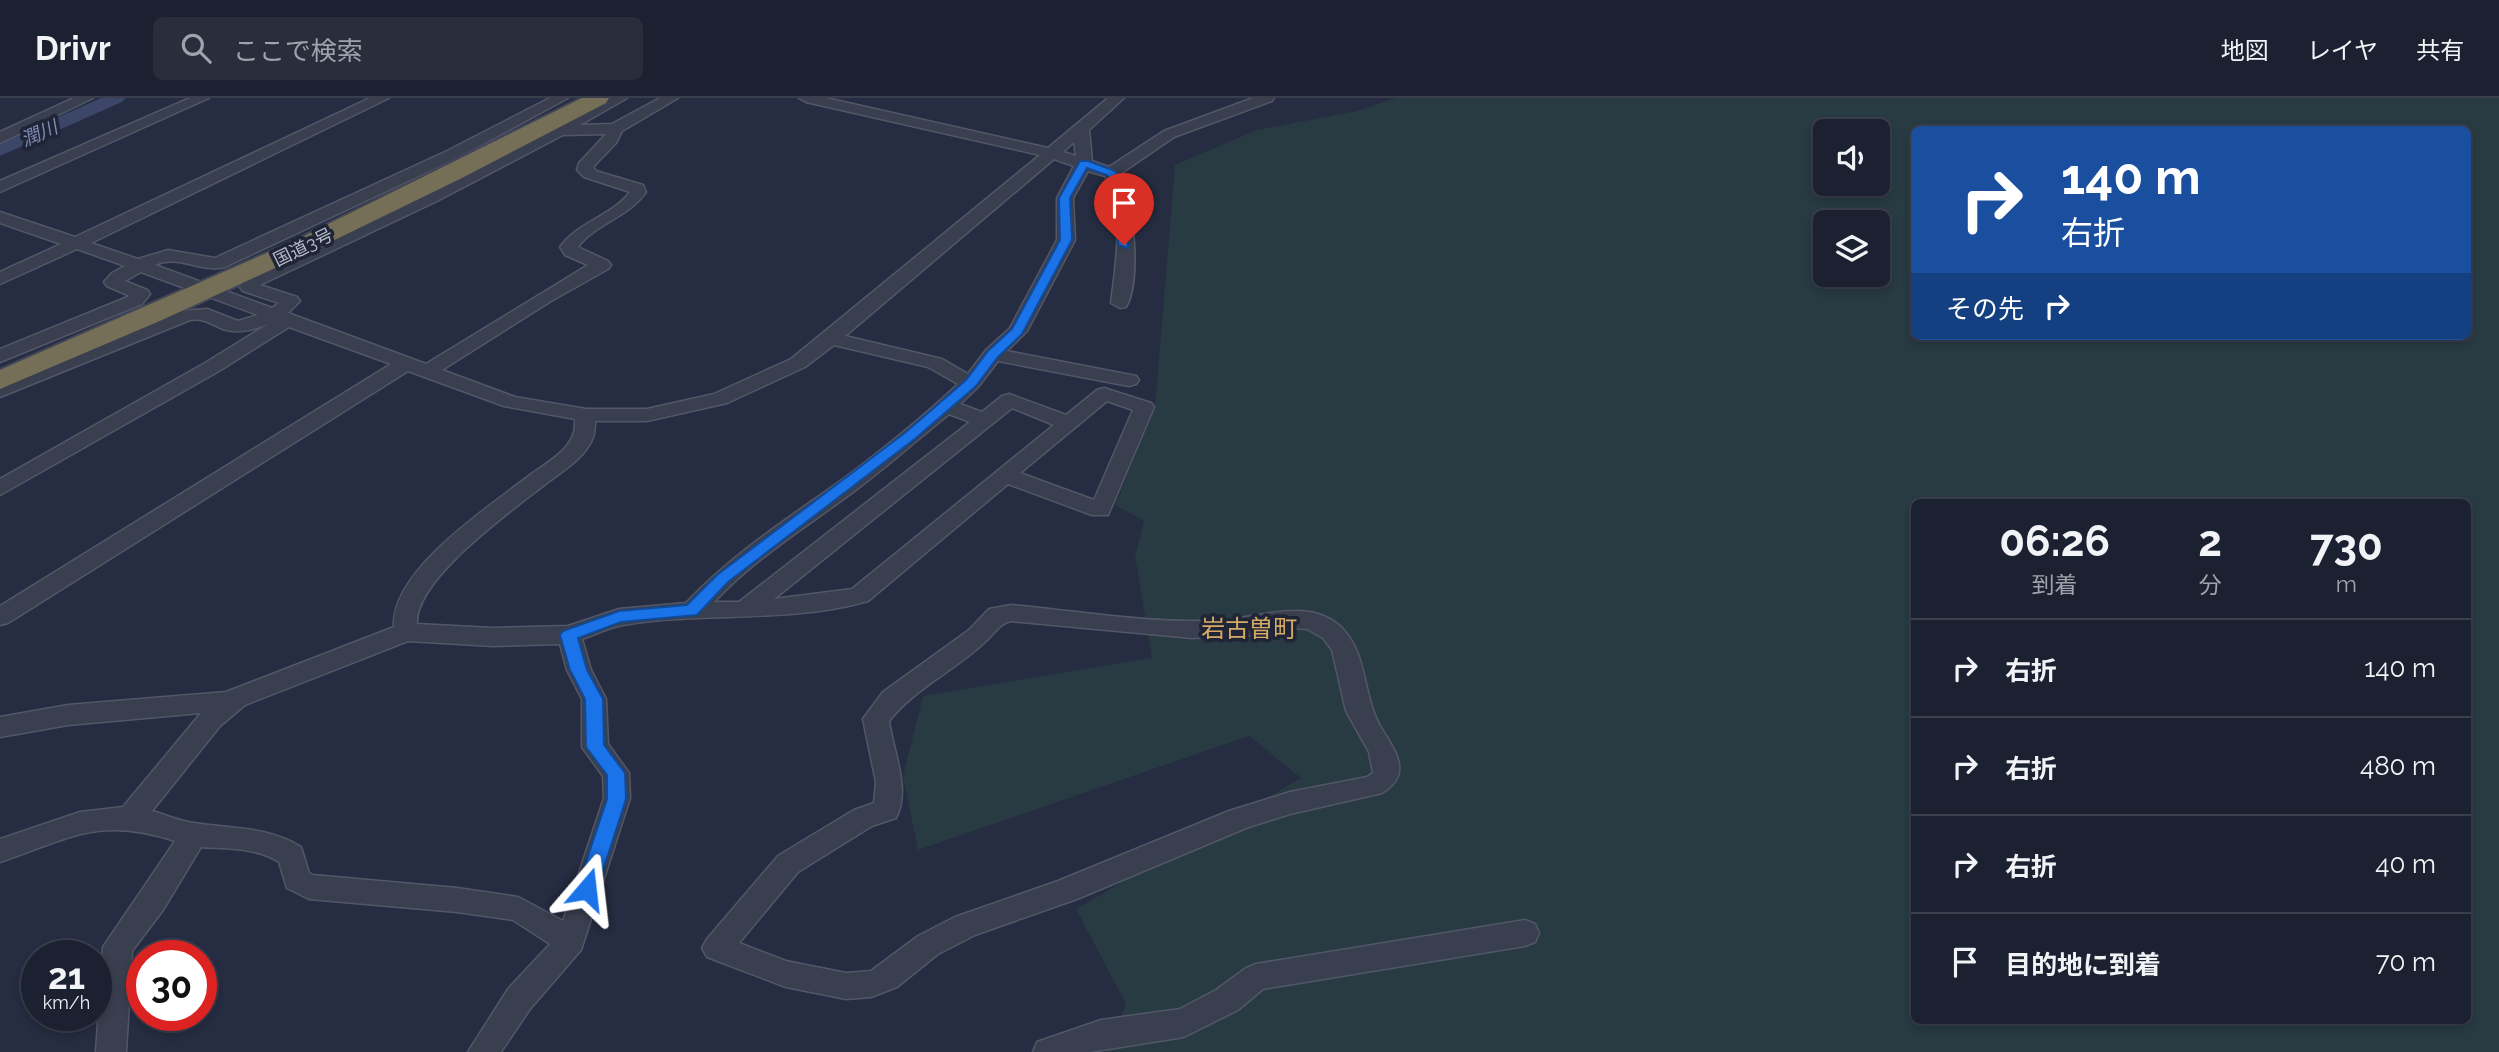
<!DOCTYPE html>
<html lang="ja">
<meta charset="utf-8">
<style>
:root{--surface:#1c2131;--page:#292e3d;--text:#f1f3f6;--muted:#a0a3ab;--line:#3a3e4d}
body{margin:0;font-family:Raleway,"Noto Sans JP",sans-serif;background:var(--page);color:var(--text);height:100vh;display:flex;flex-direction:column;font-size:26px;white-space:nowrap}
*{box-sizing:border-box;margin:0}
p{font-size:23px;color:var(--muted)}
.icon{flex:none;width:38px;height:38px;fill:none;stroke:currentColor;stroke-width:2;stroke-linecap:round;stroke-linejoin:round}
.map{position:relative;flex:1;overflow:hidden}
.drawer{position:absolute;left:1911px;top:401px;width:560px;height:525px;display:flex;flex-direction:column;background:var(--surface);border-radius:10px;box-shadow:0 4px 10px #0003,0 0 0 2px var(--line)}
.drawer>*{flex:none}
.hud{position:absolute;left:1911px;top:28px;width:560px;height:214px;border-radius:10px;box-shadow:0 4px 10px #0003,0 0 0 2px var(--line);background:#1a4fa0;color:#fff;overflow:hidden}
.buttons{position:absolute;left:1813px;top:21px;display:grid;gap:14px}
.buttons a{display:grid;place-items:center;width:77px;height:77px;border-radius:10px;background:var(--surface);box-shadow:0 4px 10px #0003,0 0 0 2px var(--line);font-size:35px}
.speed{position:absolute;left:21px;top:842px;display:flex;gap:14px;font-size:35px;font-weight:700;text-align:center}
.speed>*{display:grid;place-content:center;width:91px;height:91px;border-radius:50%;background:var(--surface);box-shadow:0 4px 10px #0003,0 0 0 2px var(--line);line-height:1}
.speed small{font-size:18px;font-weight:400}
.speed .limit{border:10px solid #d22;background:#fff;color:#111}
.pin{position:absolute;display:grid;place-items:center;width:60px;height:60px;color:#fff;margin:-72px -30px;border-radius:50% 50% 50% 0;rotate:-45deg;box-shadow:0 0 7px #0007}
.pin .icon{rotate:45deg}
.me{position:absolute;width:77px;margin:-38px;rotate:17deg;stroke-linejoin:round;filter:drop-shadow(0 0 5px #0008)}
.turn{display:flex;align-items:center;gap:24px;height:147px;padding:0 35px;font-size:32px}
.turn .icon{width:91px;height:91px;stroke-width:2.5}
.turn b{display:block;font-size:49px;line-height:60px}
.then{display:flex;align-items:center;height:66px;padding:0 35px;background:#0003;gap:14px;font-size:26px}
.eta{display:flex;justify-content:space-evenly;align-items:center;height:119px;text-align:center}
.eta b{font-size:42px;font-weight:700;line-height:49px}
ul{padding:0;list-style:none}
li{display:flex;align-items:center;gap:21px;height:98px;padding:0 35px;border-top:2px solid var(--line)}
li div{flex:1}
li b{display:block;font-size:26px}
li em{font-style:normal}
header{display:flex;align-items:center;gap:42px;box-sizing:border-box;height:98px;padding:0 35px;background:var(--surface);border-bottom:2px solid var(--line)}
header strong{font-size:33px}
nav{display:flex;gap:38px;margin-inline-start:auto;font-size:24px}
.search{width:490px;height:63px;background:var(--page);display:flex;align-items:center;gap:18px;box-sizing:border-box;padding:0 24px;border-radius:10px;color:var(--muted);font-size:26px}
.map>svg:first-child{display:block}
.green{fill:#283a42;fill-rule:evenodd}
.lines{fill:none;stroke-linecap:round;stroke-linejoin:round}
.river{fill:#3b4669;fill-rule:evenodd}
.minor-casing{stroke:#525768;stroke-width:3}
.highway-casing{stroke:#424758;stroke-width:4}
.minor{fill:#3a3f50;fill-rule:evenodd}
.highway{fill:#766f57;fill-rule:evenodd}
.route{fill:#1a73e8;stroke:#114b97;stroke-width:2}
.labels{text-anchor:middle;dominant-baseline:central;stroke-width:7;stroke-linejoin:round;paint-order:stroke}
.far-street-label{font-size:18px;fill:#b6bbcb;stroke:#1f2436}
.far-water-label{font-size:19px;font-style:italic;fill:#7e8bb2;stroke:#1f2436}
.quarter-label{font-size:24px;fill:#d6aa66;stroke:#1f2436}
</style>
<header>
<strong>Drivr</strong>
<div class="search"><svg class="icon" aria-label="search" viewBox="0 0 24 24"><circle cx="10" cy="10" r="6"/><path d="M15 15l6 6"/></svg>ここで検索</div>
<nav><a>地図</a><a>レイヤ</a><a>共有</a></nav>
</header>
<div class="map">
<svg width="2499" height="954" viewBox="0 0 2499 954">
<rect width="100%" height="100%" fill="#262c41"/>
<path class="green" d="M1396,0h1103v954h-1393l20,-48 -50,-95 225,-131 -52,-42 -331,114 -15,-74 20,-80 229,-38 -17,-102 9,-35 -29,-16 40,-97 20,-243 82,-35 100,-19zM1914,32h554v206h-554zM1825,33h53v53h-53zM1825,124h53v53h-53zM1914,404h554v518h-554z"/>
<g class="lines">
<path class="river" d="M101,0h24l-3,4 -122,54v-13z"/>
<g class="minor-casing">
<path id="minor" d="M74,0h19l-93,45v-11z
M190,0h19l-209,94v-11z
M370,0h19l-298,145 47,16 30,-9 47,8 232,-107 103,-53h18l-109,59 -234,110c-25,6 -46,-13 -70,-2l117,43 7,-5 -36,-12 -3,-4 7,-10 178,-82 184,-97h18l-47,27 32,-1 48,-26h18l-56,33 -6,12 -23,24 3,4 47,14 3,7c-18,26 -50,31 -68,55l30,14 3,4 -3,4 -57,32 -109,69 73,27 71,12h61l67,-15 77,-35 249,-204 -234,-53 -7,-4h27l222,50 60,-50h16l-35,32 3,31 17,6 55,-36 89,-33h21l-2,3 -98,36 -54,37c14,26 21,108 6,133l-6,1 -9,-5c5,-41 14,-89 -6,-127l-17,-5 -15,27 2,42 -48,91 -20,20 129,25 3,4 -3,4 -7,2 -131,-25 -20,26 -18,17 22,8 20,-16 7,-2 57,21 31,-25 7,-2 47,15 3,4 -46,108h-16l-84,-31 -140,117c-80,23 -164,10 -245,24 -14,2 -28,10 -41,14l9,31 15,29 2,45 21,29 1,25 -49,152 -51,59 -29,43h-33l40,-63 42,-45 -37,-24 -56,-8 -148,-13 -22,-11 -8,-26c-24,-15 -51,-13 -78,-15l-38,63 -31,41 -6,101h-30l7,-105 72,-106c-76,-25 -104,-3 -175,21v-23l80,-27 43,-5 78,-94 -133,12 -68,12v-20l68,-12 158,-13 168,-65c-4,-56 96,-121 136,-152 14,-10 37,-23 43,-40 2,-4 2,-11 2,-16l-71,-13 -96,-35 -400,252 -8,2v-19l391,-242 -102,-37 -70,44 -219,124v-16l205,-116 63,-39c-15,6 -30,10 -45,5 -13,-5 -19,-11 -33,-9l-190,77v-13l180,-73 27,-2 31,12 20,-6 -117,-43 -16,9 22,9 3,4 -8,10 -142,58v-13l130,-53 -23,-10 -3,-4 8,-9 13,-7 -48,-17 -77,35v-12l61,-28 -61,-21v-11l75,25zM563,37l43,-1 -27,29 -2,7 7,7 46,15c-18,24 -51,29 -70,55l5,8 23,10 -162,99 -138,-51 12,-12 -3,-4 -37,-12 177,-84zM1074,44l2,14 -13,-4zM1054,61l20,7 -17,32v42l-47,88 -24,22 -18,24 -26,-15 -97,-23zM834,247l94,22 30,17c-36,34 -76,66 -116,96 -55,39 -110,74 -156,123l-67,6 -51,17 -75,2 -76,-4c-3,-45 97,-115 131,-142 15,-11 39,-26 45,-45 2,-5 2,-11 2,-16h52l80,-18 78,-36zM1107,303l26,9 -39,90 -74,-27zM1012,310l42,17 -202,164 -78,10zM949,316l21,8 -231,180h-25c42,-45 94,-76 143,-113 32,-24 61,-50 92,-75zM408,543l85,5 67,-2 7,26 15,29v48l21,29 1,22 -41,123 -45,-24 -61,-9 -144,-13 -4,-2 -8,-26c-34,-21 -69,-18 -107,-24 -15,-2 -28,-8 -42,-12l68,-85 25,-21z
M1011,507c70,6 142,20 213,15 37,-3 87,-23 118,8 27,28 20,71 41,103 15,24 28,44 -1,62l-92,21 -44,14 -169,71 -102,36 -37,19 -41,33 -26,10 -25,2 -60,-12 -79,-30 -5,-9 5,-9 71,-83 76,-46 20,-7 2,-21 -13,-63 20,-27 86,-62 20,-21zM1011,523l181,17 58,-3 42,-7 15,1 16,9 9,12 14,61 23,41 4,21 -6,4 -77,15 -61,19 -171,70 -103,36 -37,19 -47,35 -25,2 -60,-12 -47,-18 59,-71 74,-46 24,-8c15,-29 -3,-67 -7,-97 26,-33 67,-51 97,-80 8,-7 14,-18 25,-20z
M1525,822l10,4 4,9 -4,9 -10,4 -262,43 -25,21 -54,27 -94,15h-57l4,-10 64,-22 79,-11 36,-19 30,-22 10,-4z"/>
</g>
<g class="highway-casing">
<path id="highway" d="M582,0h27l-3,5 -146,76 -148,72 -150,69 -162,69v-19l294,-129z"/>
</g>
<use href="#minor" class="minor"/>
<use href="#highway" class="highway"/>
</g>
<path class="route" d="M1080,63h8l27,10 11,14 2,63 -10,-3 -3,-60 -8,-10 -20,-7 -17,30 2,42 -50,94 -24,23 -22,29 -60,52 -188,144 -31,33 -76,7 -43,16 9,32 16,29 1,46 21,28 1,26 -29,90 -3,6 -7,3 -7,-3 -3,-6 30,-90v-24l-21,-28 -1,-48 -15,-29 -10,-35 3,-4 56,-20 68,-6 30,-30 189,-143 60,-52 22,-29 24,-22 48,-89 -1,-42z"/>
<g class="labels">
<g class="far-street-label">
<text transform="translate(303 149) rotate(-26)">国道3号</text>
</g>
<g class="far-water-label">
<text transform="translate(39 35) rotate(-24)">潤川</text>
</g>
<g class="quarter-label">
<text x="1249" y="530">岩古曽町</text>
</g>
</g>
</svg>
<div class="buttons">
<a><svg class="icon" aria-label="sound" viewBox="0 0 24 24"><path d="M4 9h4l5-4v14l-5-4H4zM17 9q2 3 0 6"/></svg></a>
<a><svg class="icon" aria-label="layers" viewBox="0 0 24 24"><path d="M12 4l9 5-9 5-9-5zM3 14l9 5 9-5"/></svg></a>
</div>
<div class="speed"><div>21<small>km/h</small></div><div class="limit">30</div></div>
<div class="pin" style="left:1124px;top:147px;background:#d93025"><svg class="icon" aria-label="arrive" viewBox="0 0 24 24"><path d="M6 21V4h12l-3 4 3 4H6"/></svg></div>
<svg class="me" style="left:587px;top:791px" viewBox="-20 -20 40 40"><path d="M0-17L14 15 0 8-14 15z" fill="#1a73e8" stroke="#fff" stroke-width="4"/></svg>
<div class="hud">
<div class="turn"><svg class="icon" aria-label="right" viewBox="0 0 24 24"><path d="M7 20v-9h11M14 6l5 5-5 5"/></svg><div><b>140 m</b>右折</div></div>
<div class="then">その先<svg class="icon" aria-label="right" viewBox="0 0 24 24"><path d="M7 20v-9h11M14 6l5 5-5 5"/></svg></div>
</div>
<section class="drawer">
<div class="eta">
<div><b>06:26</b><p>到着</p></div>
<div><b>2</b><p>分</p></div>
<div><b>730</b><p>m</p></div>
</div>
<ul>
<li><svg class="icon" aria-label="right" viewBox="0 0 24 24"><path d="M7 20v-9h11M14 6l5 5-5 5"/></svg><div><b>右折</b></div><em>140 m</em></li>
<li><svg class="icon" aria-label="right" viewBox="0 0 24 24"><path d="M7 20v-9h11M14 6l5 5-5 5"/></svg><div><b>右折</b></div><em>480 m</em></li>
<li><svg class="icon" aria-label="right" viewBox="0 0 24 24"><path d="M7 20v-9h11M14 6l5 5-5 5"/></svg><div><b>右折</b></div><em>40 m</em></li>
<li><svg class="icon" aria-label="arrive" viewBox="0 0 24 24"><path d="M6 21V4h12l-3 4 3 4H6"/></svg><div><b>目的地に到着</b></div><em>70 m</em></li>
</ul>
</section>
</div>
